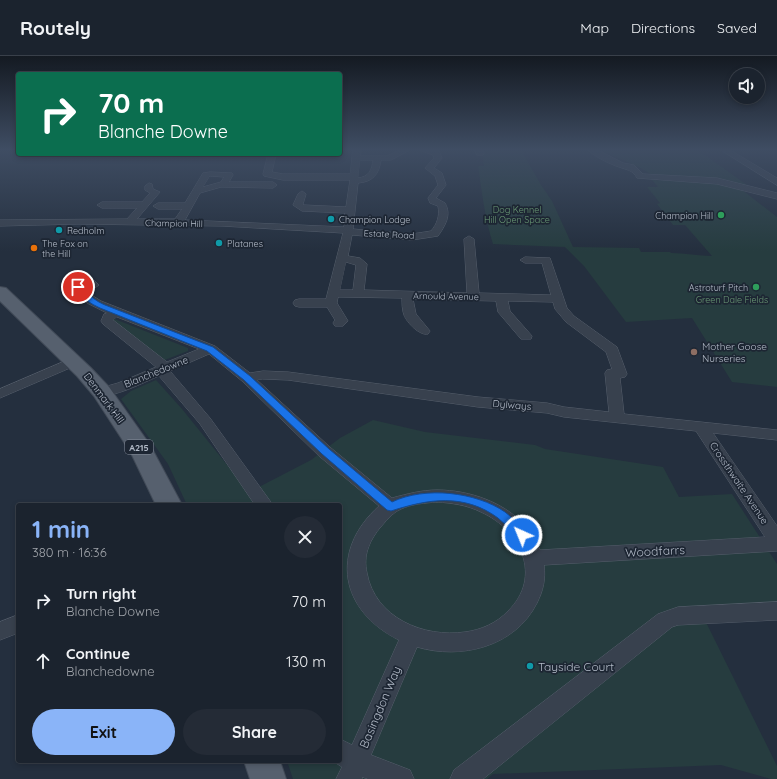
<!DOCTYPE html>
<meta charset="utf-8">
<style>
:root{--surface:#1b232e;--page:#242b36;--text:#f1f3f6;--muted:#a0a4aa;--line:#39404a;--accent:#8ab4f8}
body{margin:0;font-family:Quicksand,sans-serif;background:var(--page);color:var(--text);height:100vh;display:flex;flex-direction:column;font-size:15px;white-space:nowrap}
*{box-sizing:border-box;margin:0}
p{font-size:13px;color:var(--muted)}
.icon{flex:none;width:22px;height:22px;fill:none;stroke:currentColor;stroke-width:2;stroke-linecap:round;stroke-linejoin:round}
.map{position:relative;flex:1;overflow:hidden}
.drawer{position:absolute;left:16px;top:447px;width:326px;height:260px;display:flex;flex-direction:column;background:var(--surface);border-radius:4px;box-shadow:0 2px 6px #0003,0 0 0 1px var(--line)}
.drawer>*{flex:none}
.banner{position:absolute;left:16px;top:16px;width:326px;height:84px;border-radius:4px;box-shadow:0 2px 6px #0003,0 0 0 1px var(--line);background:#0b6e4f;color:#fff;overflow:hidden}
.fabs{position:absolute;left:729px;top:12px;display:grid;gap:8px}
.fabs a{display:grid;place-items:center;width:36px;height:36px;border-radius:50%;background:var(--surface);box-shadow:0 2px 6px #0003,0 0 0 1px var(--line);font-size:20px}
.pin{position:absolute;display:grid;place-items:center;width:34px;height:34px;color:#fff;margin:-17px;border:2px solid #fff;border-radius:50%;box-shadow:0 1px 4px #0007}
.me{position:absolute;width:44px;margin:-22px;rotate:316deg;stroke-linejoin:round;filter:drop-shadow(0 0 3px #0008)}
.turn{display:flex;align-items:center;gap:14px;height:84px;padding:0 16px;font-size:18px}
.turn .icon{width:52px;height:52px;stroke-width:2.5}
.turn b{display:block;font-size:28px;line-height:34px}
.round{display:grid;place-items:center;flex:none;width:42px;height:42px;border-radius:21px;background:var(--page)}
.headline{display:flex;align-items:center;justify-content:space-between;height:68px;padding:0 16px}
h1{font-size:24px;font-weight:700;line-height:30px;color:var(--accent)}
.button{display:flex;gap:8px;margin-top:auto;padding:8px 16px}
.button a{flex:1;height:46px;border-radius:24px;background:var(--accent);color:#111;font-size:16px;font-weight:700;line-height:46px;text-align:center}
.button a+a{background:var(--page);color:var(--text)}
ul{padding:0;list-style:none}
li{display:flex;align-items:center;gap:12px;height:60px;padding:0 16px}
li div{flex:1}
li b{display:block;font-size:15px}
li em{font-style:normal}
header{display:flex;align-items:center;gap:24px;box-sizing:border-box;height:56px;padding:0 20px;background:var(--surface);border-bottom:1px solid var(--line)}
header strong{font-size:19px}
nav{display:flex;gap:22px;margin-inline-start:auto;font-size:14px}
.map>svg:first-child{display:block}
.green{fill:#263c3f}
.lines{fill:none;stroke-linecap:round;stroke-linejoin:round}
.street-casing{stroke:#565f6c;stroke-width:1}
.primary-casing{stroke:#414a57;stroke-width:2}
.street{fill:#38414e;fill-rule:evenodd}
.primary{fill:#56606e;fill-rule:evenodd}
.route{fill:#1a73e8;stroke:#114b97}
.leisure-dot{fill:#2e9e5b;stroke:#1d2633;stroke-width:1.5}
.culture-dot{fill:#0f9aa8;stroke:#1d2633;stroke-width:1.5}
.food-dot{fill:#e8710a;stroke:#1d2633;stroke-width:1.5}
.education-dot{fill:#8d6e63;stroke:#1d2633;stroke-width:1.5}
.labels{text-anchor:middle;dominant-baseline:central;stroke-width:3.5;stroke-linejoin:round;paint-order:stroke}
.far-park-label{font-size:9px;fill:#6b9a76;stroke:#1d2633}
.far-poi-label{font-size:9px;fill:#b4bcc9;stroke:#1d2633;text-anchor:start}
.far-street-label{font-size:9px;fill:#b4bcc9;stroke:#1d2633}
.shield{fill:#1d2633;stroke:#878f9c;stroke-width:1}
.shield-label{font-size:9px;font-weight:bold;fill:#b4bcc9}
.poi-label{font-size:10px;fill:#b4bcc9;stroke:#1d2633;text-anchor:start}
.street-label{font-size:10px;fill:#b4bcc9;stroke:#1d2633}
.near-street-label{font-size:12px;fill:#b4bcc9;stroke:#1d2633}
.near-poi-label{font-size:12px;fill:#b4bcc9;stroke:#1d2633;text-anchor:start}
</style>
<header>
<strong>Routely</strong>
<nav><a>Map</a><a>Directions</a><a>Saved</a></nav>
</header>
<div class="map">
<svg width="777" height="723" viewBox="0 0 777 723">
<rect width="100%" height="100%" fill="#242f3e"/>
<path class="green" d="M481,94h40l20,35 11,16 21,46 66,1 2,4h29l1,1c14,0 27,3 41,3l-27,-31h-12l-16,-21 3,-1 -13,-16h11l-6,-7 54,1 35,8 36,28v170l-45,-5 -40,-64 -66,4 -42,-56 -19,-19 -72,-3c-8,-25 -11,-51 -15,-78h6z
M600,94h98l53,38 -44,-10 -55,-3 -13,-8z
M112,262l76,30v3l-26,10 -51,-41z
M156,324l26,29 63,78 12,1 54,-28 29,-22 33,-18 52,12 110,13 10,4 118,18 16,30 53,-3 45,70v39l-78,5 78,158v13h-6l-50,-14 -228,9 -6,5h-194l-6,-18h53v-256h-153l-19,-41 -47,-65 10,-8z"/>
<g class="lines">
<g class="street-casing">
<path id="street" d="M353,94h8l-1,6h27l13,-6h10l-19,10h-10c-2,15 -9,22 -23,23l-5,46 59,5 19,-3c6,-7 9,-15 7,-25l-8,-3 -2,-5 10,-13 -3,-9 -10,-8 9,-10 -1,-3 -14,-5 20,1 3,7 -8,10 8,5 4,12 -10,13 9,5c7,12 0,23 -7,33l-26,4 -60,-5 -4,21 12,2 7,6 -3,26 103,3 -3,-54 5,-3 5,3 5,54 72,2 -9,-32h-17l-5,-3 5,-3 25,1 17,50 7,8 43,31 10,27 -2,3 -5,1 4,36 153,16v10l-64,-7 64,93v25l-233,14c2,14 -1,26 -7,38 -22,44 -76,57 -120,44l-46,108 39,15 4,9h-46l-6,-2v2h-26l6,-12 -9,-6h7v-22l12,6 47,-105c-59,-29 -70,-89 -20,-134l-60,-50 -77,-75 -33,-27 -39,17 40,47 63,87h-18l-55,-81 -41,-48c-15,6 -46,23 -62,19l-2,-3 2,-3 21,-6 38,-16 -53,-43 -2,-3 3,-7 3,-1 -20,-10 -8,-11 -5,-2 -2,-4c6,-7 15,-7 23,-5l4,4 -9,6 3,5 8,5 114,45 35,27 13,-2 25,1 190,25 69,6 17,4 45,5 -4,-39 2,-3 5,-1 -6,-17 -40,-30 -11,-13 -2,-7 -45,-1 2,10 22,25 -1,3h-10l-23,-27 -2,-11 -83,-2 3,15 14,17 -2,3c-8,2 -21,-11 -24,-19 -2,-5 -2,-12 -2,-17l-64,-1 -1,6 11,18 -5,5h-8l-2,-3 2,-3 -8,-13h-28l-4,-1 -2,-3 2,-3 4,-1h27l17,-66 -121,-7 -144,-2 -78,2v-6l127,-1 10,-11h-35l-5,-3 5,-3h40l8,-9 -5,-3v-4l4,-3 3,1 1,5 7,3 -23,27h38l7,-10h-24l-5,-3 5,-3h27l18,-30 7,-1 22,1 1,2 -4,7h44l4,3 -4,3 -52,-1 -21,6 -15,27 159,7 1,-14 -43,-2 -9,-6 5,-11 4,-3 4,3 -3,10 1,1 42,2 4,-27h-67l-19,-4 -1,-2 5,-20h8l-4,18 11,2h67zM360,104h13c-1,10 -4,17 -15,18zM209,121l1,-1 14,1 -3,5 -18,5zM346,206l10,3 -3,25h-13zM117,261l82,32 -32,13 -54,-42zM263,323l25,1 190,27 69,6 17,4 132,14 69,106 -225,13c-4,-7 -7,-15 -12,-21 -21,-26 -58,-39 -91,-39 -15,0 -30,4 -45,8l-61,-50 -74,-68zM437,446c15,1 30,3 44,10 40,18 62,65 27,99 -11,12 -27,19 -43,21 -41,6 -90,-14 -98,-59 -4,-17 2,-31 12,-44 7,-8 13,-16 22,-20 11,-5 24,-6 36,-7z
M475,94h8l1,3 -1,2h-6z
M588,94h10l25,13 11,2 9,9 74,4 60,15v6l-60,-15 -80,-6c-4,-8 -10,-8 -18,-11 -9,-3 -24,-10 -31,-17z
M721,94h9l47,28v7z
M200,98h39l-4,2h-31z
M72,302l5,1 2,3 -2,3 -77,33v-9z
M777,546v18l-99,5 -6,2 -189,152h-33l4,-9 204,-156 20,-7z
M18,559v18l-18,7v-18z"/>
</g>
<g class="primary-casing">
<path id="primary" d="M0,231l6,1 85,80 18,19 41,58 32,60h-26l-25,-52 -37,-57 -17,-20 -77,-75z
M244,705h36l6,18h-36z"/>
</g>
<use href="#street" class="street"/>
<use href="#primary" class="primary"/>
</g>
<linearGradient id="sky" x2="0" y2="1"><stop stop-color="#141a22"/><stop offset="0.48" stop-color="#3f4d63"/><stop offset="1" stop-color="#3f4d63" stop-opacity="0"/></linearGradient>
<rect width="777" height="195" fill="url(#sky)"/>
<path class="route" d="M78,229l8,3c4,9 10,13 19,17l108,42 37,29 79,73 63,53c33,-16 84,-10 113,10 8,6 14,13 21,20l2,3 -2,3 -4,1 -4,-1c-6,-7 -13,-14 -20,-20 -34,-25 -70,-19 -107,-7l-4,-1 -65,-56 -78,-74 -37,-29 -107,-43c-8,-4 -17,-8 -20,-17l-6,-4z"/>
<g class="leisure-dot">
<circle cx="721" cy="159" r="4"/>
<circle cx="756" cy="231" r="4"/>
</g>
<g class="culture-dot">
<circle cx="331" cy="163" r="4"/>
<circle cx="59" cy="174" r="4"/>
<circle cx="219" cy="187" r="4"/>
<circle cx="530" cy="610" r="4"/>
</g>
<circle class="food-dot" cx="34" cy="192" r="4"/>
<circle class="education-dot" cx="694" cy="296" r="4"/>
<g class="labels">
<g class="far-park-label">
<text x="517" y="153">Dog Kennel<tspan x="517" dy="10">Hill Open Space</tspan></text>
<text x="732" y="243">Green Dale Fields</text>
</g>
<g class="far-poi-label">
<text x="713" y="159" text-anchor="end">Champion Hill</text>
<text x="339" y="163">Champion Lodge</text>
<text x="67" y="174">Redholm</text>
<text x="42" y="187">The Fox on<tspan x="42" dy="10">the Hill</tspan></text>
<text x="227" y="187">Platanes</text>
<text x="748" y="231" text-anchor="end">Astroturf Pitch</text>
</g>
<g class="far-street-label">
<text transform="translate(174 167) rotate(1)">Champion Hill</text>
<text transform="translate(389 178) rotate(3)">Estate Road</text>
<text transform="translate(446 240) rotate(1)">Arnould Avenue</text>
</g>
<rect class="shield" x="125" y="384" width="28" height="14" rx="3"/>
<g class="shield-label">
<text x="139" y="391">A215</text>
</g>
<g class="poi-label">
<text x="702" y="290">Mother Goose<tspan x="702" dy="12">Nurseries</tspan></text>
</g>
<g class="street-label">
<text transform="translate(156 316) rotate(-22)">Blanchedowne</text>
<text transform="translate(104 342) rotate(53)">Denmark Hill</text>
<text transform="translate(512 349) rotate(5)">Dylways</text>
<text transform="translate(739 427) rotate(56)">Crossthwaite Avenue</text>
</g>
<g class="near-street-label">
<text transform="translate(655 495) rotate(-3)">Woodfarrs</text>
<text transform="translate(380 651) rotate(-67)">Basingdon Way</text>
</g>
<g class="near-poi-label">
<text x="538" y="610">Tayside Court</text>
</g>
</g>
</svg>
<div class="fabs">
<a><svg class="icon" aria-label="sound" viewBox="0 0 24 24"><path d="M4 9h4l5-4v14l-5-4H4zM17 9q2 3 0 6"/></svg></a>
</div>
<div class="pin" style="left:78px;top:231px;background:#d93025"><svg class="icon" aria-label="arrive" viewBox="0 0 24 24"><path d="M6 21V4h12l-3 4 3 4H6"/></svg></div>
<svg class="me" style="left:522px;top:479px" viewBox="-20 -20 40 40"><circle r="17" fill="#1a73e8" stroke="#fff" stroke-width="3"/><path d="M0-11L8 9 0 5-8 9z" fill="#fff"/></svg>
<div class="banner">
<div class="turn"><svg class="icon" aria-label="right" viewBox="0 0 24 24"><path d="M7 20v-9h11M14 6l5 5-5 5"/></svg><div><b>70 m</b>Blanche Downe</div></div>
</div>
<section class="drawer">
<div class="headline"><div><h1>1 min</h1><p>380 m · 16:36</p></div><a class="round"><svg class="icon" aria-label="close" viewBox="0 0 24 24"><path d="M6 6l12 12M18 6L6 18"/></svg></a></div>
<ul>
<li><svg class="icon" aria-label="right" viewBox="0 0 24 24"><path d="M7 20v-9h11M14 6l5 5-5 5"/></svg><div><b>Turn right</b><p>Blanche Downe</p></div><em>70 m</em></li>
<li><svg class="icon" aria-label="ahead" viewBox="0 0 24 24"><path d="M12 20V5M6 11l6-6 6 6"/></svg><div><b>Continue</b><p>Blanchedowne</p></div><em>130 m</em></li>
</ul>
<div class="button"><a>Exit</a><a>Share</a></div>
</section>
</div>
